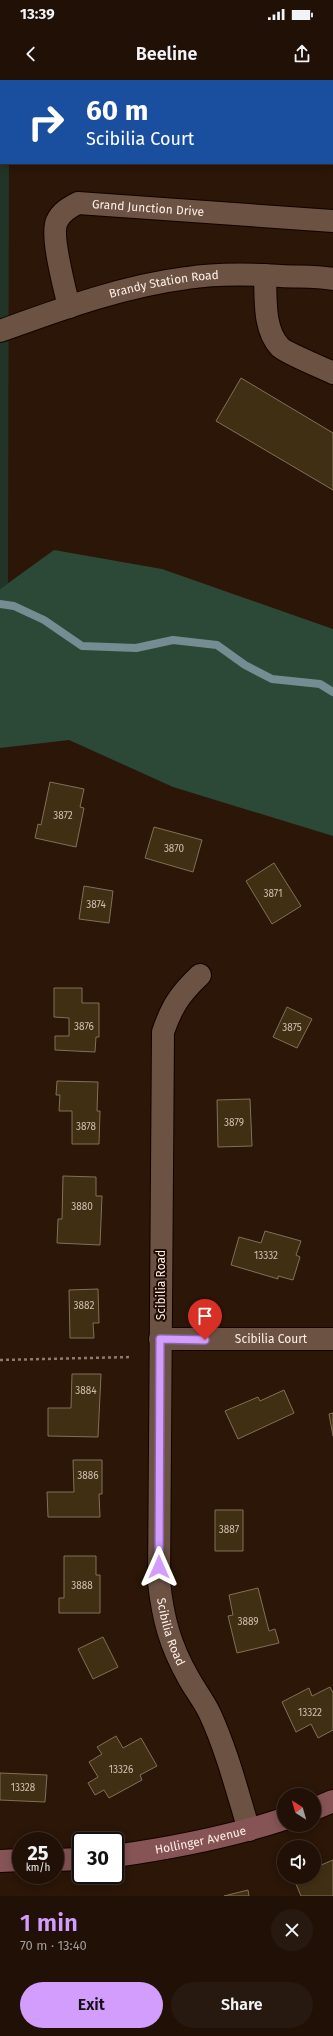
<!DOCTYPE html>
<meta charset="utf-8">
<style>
:root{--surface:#201006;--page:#281910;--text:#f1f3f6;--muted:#a29d9b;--line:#3d3028;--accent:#d29dfd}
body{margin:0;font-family:"Fira Sans",sans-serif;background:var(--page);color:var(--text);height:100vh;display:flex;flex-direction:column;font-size:15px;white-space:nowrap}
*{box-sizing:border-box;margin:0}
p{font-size:13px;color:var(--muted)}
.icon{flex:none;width:22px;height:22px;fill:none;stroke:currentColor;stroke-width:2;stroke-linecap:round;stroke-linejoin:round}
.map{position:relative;height:1816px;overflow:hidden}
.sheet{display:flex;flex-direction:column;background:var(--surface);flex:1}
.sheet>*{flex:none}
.guide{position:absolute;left:0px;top:0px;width:333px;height:84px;box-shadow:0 2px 10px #0003,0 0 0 1px var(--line);background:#1a4fa0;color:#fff;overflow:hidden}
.needle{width:26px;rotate:323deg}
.buttons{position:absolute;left:277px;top:1708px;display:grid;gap:8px}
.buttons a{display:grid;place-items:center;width:44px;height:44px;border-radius:50%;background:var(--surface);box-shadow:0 2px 10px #0003,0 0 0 1px var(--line);font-size:20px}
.speed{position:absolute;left:12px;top:1752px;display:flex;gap:8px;font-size:20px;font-weight:700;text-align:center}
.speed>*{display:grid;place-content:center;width:52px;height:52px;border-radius:50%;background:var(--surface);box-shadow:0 2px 10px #0003,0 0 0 1px var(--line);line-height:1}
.speed small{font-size:10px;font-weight:400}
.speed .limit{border:2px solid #111;border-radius:6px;background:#fff;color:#111}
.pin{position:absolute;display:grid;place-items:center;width:34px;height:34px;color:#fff;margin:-41px -17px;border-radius:50% 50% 50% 0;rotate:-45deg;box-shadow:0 0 4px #0007}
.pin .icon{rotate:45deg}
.me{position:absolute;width:44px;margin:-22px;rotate:0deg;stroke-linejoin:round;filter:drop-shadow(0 0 3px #0008)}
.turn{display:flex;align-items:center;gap:14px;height:84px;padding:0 20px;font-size:18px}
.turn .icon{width:52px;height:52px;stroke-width:2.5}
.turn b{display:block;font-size:28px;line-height:34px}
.round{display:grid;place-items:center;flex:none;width:42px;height:42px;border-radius:21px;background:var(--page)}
.summary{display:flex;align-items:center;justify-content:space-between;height:68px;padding:0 20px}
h1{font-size:24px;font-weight:600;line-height:30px;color:var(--accent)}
.button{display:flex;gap:8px;margin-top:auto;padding:8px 20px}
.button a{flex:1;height:46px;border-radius:24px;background:var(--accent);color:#111;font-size:16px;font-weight:600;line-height:46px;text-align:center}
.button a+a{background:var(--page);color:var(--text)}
.status{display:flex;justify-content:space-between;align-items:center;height:28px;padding:0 20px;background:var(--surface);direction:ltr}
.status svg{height:11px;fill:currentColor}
header{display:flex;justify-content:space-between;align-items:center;height:52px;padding:0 20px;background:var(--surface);font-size:18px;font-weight:600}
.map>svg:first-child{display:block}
.green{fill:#223328}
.forest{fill:#2b4936}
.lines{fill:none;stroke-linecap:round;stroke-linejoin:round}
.stream{stroke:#748c92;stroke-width:8}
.building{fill:#412f13;stroke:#817058}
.street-casing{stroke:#120200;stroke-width:24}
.secondary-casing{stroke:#120200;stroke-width:24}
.path{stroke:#8e7b6f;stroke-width:2.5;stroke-dasharray:3 3;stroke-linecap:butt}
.street{stroke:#6b5243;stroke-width:22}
.secondary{stroke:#865454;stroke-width:22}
.route-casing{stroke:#8866a4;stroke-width:10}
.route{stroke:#d29dfd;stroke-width:7}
.labels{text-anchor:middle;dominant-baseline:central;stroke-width:4;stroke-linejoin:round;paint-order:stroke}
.number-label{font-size:10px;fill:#cfbeb0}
.street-label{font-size:12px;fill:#feeee5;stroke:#210d02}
</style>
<div class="status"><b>13:39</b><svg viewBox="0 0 49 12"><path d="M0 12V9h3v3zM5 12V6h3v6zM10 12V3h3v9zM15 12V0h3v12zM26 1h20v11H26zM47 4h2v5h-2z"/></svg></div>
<header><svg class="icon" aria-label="back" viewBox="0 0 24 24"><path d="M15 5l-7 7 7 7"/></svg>Beeline<svg class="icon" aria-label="share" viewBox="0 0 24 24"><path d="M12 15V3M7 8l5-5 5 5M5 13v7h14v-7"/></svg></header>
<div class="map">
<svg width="333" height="1816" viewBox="0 0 333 1816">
<rect width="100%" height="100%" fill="#2b1608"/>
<path class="green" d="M0,0l9,1h-8v82h8l-1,420 -8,6z"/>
<path class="forest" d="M54,470l108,19 171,60v207l-160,-49 -104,-47 -69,8v-159z"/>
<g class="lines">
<path class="stream" d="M0,524l14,2 30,14 38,26 54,2 37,-8 44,5 28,20 27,14 48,5 13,8"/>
</g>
<path class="building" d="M332,29h1v47l-1,-1z
M241,298l92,55v57l-117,-69z
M50,702l34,7 -4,18 4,1 -8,39 -41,-9 3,-14 3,1z
M154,747l48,13 -9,32 -48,-14z
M274,783l27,43 -29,18 -26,-43z
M84,806l29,5 -4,32 -30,-4z
M54,908h28v15h17v34h-3l-1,15 -40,-2v-14h14v-18l-15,-1z
M287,927l25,12 -15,29 -24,-11z
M57,1001l41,1 -1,29h3l-1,33h-27v-33h-13l1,-16h-4z
M250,1019l2,47 -34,1 -1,-47z
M63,1096l33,1v19h6l-2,49 -43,-2 1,-24h4z
M265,1151l36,10 -5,14 4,2 -7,23 -15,-4v3l-47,-14 8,-28 22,6z
M98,1209l1,34h-6l1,15h-24l-1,-48z
M72,1294h29l-3,63 -50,-1v-28h23z
M284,1310l10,23 -56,26 -13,-28 33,-14 2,4z
M333,1333v23l-4,-22z
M73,1380h29v34h-3l1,23h-52l-1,-25h27z
M215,1430h28v41h-28z
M64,1476h32v19h4v38h-41v-15h5z
M258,1508l11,43 6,-2 4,14 -42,10 -9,-37 5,-1 -4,-20z
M103,1557l15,30 -25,12 -15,-30z
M330,1607l3,6v37l-15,8 -7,-14 -15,8 -14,-30 27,-14 3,8z
M116,1656l7,12 18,-10 16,28 -17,9 2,5 -33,18 -5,-8 -9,5 -7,-12 10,-6 -9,-15 13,-8 -5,-7z
M0,1693l47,2 -2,27 -45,-2z
M333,1780v36h-32l-8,-19h21v-9z
M248,1810l1,6h-25z"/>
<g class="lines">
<g class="street-casing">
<g id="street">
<path d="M265,195c1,23 -2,54 15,72 6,6 43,21 53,26"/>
<path id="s1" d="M69,227c-4,-18 -19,-72 -12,-86 4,-9 13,-14 21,-18l255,18"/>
<path id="s2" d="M0,251c61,-22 123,-45 187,-53 31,-5 63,-4 94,-2 18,1 35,0 52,3"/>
<path id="s3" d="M200,895c-20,19 -28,31 -37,57l-4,550c4,37 11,63 29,95 7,13 16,24 22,37 17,37 27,77 39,116"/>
<path id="s4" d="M160,1259h173"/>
</g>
</g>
<g class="secondary-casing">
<g id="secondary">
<path d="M314,1729l19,-8"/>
<path id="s5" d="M115,1776c57,-8 114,-19 169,-37"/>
<path d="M55,1780l26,-1"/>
<path d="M0,1781l21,-1"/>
</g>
</g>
<path class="path" d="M0,1280l132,-3"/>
<use href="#street" class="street"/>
<use href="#secondary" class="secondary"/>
</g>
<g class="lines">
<g class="route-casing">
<path id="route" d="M159,1487l1,-228 45,1"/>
</g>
<use href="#route" class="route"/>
</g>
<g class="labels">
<g class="number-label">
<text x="63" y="736">3872</text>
<text x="174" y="769">3870</text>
<text x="273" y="814">3871</text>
<text x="96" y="825">3874</text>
<text x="84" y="947">3876</text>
<text x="292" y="948">3875</text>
<text x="234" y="1043">3879</text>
<text x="86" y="1047">3878</text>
<text x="82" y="1127">3880</text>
<text x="266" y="1176">13332</text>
<text x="84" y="1226">3882</text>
<text x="86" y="1311">3884</text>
<text x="88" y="1396">3886</text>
<text x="229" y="1450">3887</text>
<text x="82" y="1506">3888</text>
<text x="248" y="1542">3889</text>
<text x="310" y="1633">13322</text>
<text x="121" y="1690">13326</text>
<text x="23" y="1708">13328</text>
</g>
<g class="street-label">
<text stroke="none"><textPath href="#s1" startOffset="186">Grand Junction Drive</textPath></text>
<text stroke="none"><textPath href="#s2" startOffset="171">Brandy Station Road</textPath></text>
<text transform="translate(161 1205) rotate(-90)">Scibilia Road</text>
<text stroke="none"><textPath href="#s4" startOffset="111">Scibilia Court</textPath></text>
<text stroke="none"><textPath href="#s3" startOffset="670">Scibilia Road</textPath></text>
<text stroke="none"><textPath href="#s5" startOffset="87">Hollinger Avenue</textPath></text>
</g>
</g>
</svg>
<div class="buttons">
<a><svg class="needle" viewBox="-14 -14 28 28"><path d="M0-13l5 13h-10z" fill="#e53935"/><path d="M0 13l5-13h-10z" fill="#a29d9b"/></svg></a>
<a><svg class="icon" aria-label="sound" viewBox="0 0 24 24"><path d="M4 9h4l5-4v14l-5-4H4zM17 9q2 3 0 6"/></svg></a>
</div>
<div class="speed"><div>25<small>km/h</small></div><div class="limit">30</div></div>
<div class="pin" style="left:205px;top:1260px;background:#d93025"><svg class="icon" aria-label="arrive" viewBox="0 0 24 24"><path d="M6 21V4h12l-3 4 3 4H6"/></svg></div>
<svg class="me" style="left:159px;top:1487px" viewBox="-20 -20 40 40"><path d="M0-17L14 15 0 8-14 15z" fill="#d29dfd" stroke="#fff" stroke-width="4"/></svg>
<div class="guide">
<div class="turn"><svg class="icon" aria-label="right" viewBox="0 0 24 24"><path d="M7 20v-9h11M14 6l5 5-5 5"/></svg><div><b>60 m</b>Scibilia Court</div></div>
</div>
</div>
<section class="sheet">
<div class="summary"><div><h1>1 min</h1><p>70 m · 13:40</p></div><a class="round"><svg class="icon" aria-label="close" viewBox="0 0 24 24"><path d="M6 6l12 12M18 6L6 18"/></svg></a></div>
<div class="button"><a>Exit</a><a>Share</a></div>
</section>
